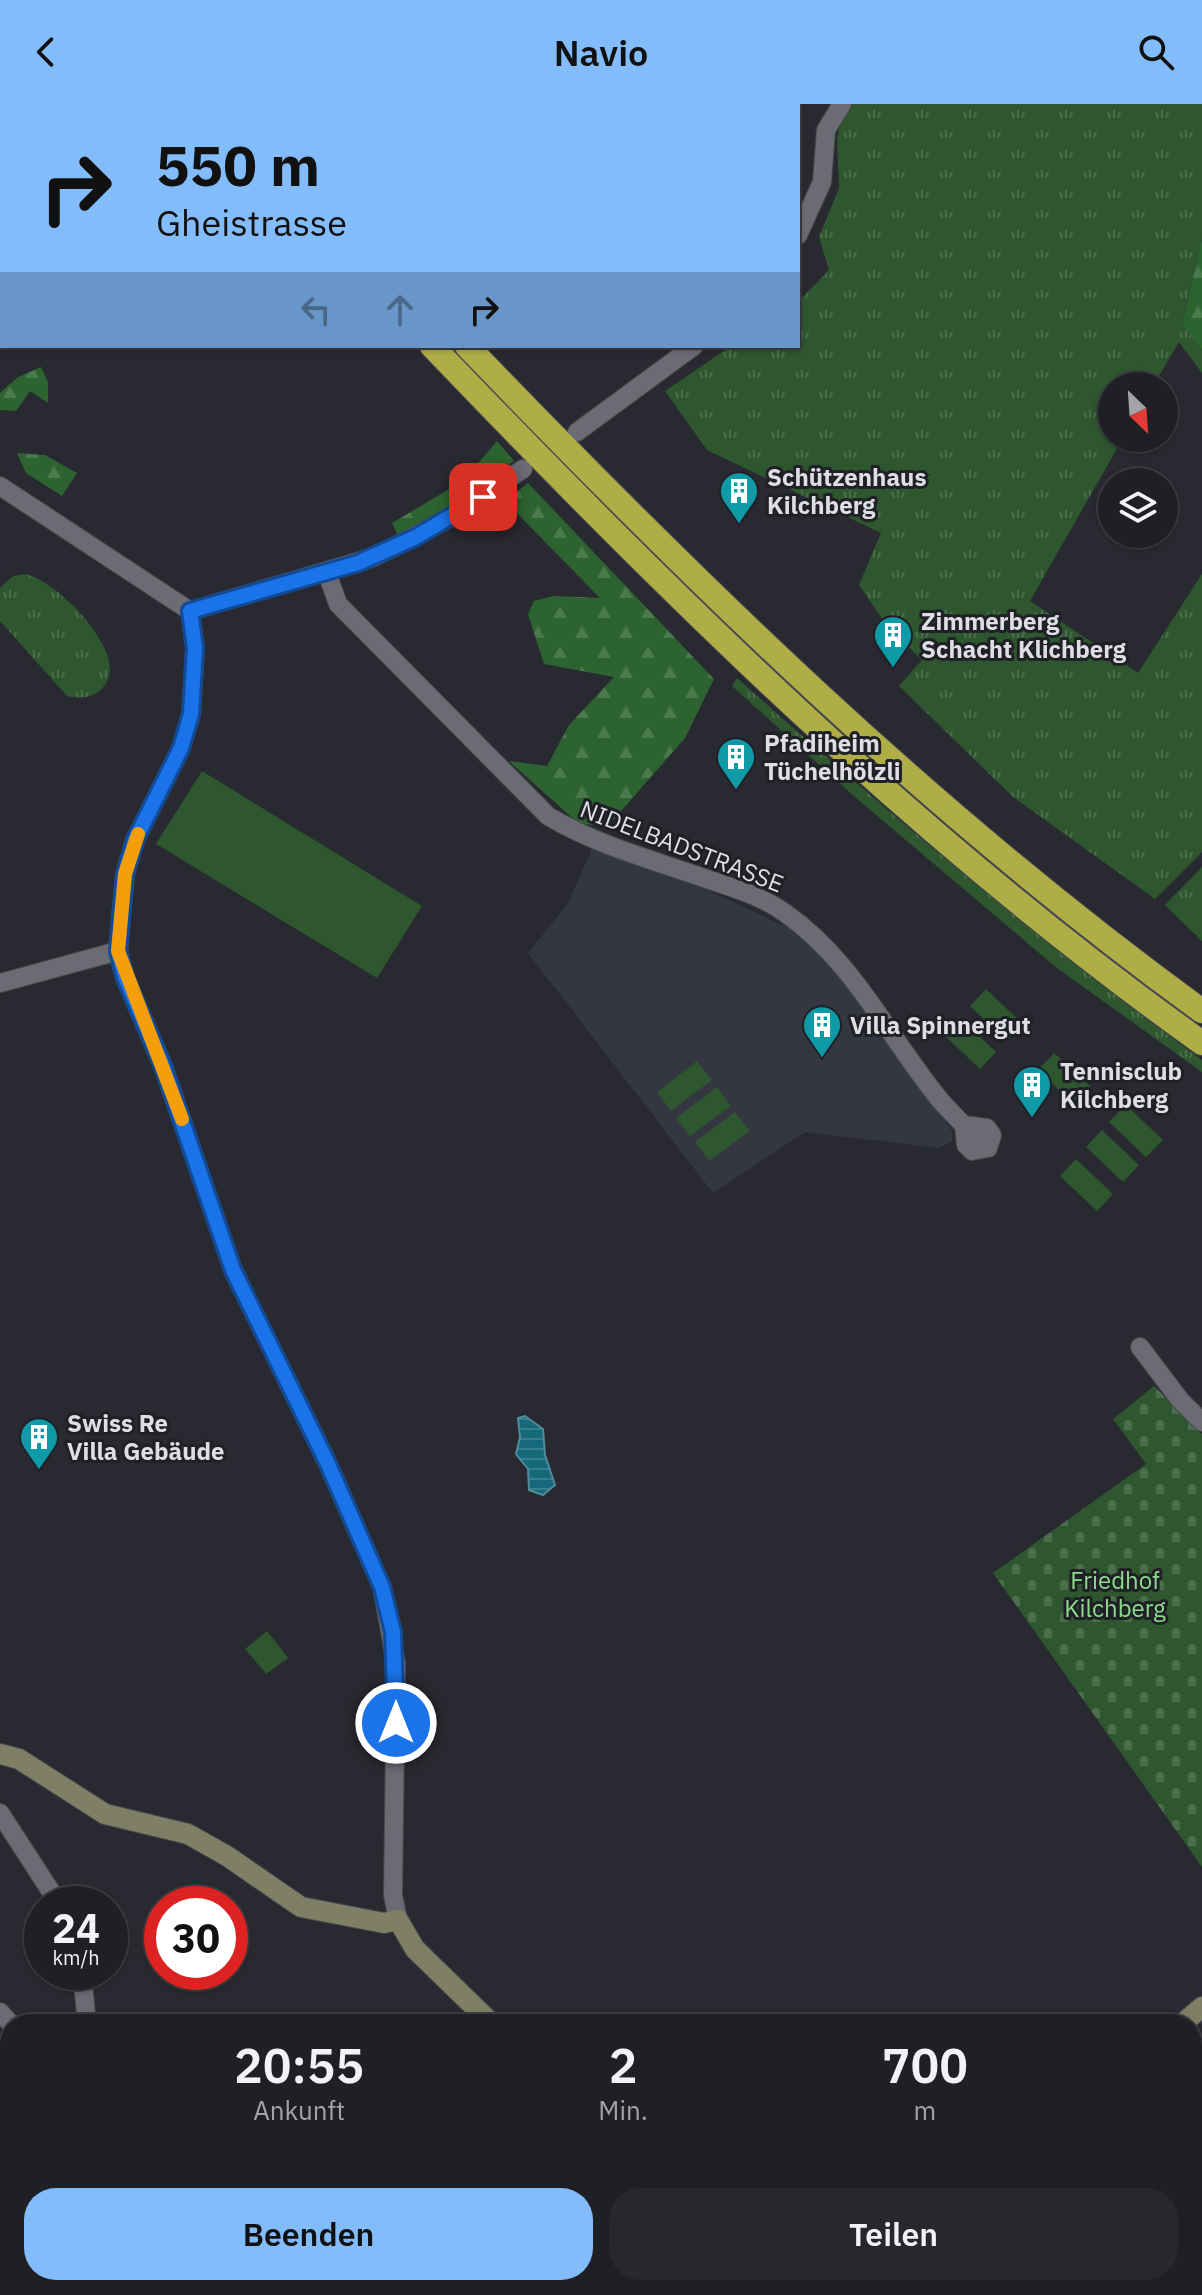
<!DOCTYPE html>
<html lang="de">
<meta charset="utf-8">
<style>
:root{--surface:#1f2025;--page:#27282d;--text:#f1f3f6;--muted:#a1a3a7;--line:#3c3e42;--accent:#83bcfb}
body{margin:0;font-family:"IBM Plex Sans",sans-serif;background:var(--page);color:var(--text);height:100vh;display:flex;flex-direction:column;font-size:30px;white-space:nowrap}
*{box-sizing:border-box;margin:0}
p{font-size:26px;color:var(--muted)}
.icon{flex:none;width:44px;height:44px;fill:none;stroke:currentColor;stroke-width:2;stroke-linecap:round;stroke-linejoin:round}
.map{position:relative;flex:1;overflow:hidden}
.drawer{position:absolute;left:0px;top:1910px;width:1202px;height:282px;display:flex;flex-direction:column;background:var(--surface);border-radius:32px 32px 0 0;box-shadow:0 2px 6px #0004,0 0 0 2px var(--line)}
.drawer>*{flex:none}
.banner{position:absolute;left:0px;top:0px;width:800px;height:244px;box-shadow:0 2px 6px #0004,0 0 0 2px var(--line);background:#83bcfb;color:#111;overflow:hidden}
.needle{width:52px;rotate:155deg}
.tools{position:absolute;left:1098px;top:268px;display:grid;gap:16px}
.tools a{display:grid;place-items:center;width:80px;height:80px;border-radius:50%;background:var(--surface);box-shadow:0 2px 6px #0004,0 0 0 2px var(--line);font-size:40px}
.speed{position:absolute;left:24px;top:1782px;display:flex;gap:16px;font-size:40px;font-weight:700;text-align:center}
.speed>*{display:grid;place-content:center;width:104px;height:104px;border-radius:50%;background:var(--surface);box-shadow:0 2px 6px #0004,0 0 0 2px var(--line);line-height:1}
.speed small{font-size:20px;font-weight:400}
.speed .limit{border:12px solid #d22;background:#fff;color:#111}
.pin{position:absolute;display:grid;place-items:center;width:68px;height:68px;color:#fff;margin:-34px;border-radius:16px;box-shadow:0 4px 12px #0006}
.me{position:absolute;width:88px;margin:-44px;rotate:0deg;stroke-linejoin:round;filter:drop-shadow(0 0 6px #0008)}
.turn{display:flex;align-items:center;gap:28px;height:168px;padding:0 24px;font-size:36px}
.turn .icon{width:104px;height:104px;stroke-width:2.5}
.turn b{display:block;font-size:56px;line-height:68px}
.lanes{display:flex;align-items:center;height:76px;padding:0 24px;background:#0003;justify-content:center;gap:40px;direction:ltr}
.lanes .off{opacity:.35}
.eta{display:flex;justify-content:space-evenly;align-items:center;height:136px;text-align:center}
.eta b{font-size:48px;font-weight:600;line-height:56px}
.primary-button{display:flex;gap:16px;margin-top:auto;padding:16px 24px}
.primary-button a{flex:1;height:92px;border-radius:32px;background:var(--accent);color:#111;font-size:32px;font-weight:600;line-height:92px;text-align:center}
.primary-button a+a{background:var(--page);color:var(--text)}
header{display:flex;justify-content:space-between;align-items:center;height:104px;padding:0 24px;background:var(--accent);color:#111;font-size:36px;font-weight:600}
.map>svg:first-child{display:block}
.built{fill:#343642}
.grass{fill:url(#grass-tufts)}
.forest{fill:url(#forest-firs)}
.cemetery{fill:url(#cemetery-stones)}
.green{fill:#2e562f}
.water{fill:url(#water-rules);stroke:#518c9a;stroke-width:2}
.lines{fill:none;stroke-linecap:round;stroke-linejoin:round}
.street-casing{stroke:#47484e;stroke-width:20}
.secondary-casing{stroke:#47484e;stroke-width:22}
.highway-casing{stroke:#47484e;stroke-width:26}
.street{stroke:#6a6b73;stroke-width:18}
.secondary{stroke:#7f7f66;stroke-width:20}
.highway{stroke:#afad46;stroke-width:24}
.route-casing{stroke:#114b97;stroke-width:20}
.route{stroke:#1a73e8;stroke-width:14}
.slow{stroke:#f59e0b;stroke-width:14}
.labels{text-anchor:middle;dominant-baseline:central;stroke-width:6;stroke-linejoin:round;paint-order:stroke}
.poi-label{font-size:24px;font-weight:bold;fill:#dedfe3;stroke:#202127;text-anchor:start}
.street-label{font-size:24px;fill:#dedfe3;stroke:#202127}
.park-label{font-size:24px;fill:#8dda8f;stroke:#202127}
</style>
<header><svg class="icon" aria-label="back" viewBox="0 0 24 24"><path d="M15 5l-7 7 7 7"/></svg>Navio<svg class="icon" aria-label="search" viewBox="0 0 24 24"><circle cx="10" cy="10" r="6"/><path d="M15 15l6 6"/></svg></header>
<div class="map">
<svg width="1202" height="2191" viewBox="0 0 1202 2191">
<defs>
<pattern id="grass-tufts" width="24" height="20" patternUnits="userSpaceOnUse" patternTransform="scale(2)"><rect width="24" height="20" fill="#2e562f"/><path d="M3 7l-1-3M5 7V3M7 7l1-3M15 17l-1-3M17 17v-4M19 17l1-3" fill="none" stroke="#4c6e4d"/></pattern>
<pattern id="forest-firs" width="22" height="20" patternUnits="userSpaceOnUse" patternTransform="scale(2)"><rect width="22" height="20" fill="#2d6330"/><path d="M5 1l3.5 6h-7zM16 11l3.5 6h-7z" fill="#4b794e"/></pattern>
<pattern id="cemetery-stones" width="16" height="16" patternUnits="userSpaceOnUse" patternTransform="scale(2)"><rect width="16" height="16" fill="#2e562f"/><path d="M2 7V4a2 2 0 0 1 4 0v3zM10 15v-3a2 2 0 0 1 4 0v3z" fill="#4c6e4d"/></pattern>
<pattern id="water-rules" width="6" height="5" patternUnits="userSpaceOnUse" patternTransform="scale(2)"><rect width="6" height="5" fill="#15697b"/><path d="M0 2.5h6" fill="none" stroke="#377e8e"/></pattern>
</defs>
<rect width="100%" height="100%" fill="#292a31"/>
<path class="built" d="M592,745l107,37 94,44 27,23 43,51 89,127v11l-14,6 -133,-16 -92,61 -185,-240 40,-50z"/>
<path class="grass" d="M849,0h353v135l-20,84 20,27v23l-23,-31 -26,44h-41v52h11l-93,163 108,72 64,-99v278l-47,47 -143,-103 -113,-110 23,-26 -35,-34 -28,-41 22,-52 -174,-83 -42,-59 66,-45h67v-44l31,-32 -10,-33 20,-49 -2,-50 5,-21z
M25,470c30,6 87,64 85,97 -4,23 -22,30 -43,25l-67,-75v-33l13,-12z
M737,574c150,134 302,263 465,382v12l-145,-104 -202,-171 -123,-111z
M1202,763v74l-37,-36z"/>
<path class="forest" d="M1202,135v111l-20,-26z
M41,263l7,15v21l-18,-12 -14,20 -16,-1v-17l18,-16z
M497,337l17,20 -78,54 -38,20 -6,-12 71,-42z
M17,349l28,2 32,18 -15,23 -36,-23z
M528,379l186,196 -29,59 -78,89 -29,-4 -69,-62 38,5 22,-41 45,-48 -70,-13 -16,-50 6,-13 20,-5 46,2 -95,-97z"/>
<path class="cemetery" d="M1154,1282l48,48v433l-209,-294 153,-109 -33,-45z"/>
<path class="green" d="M202,667l220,135 -45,72 -221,-134z
M986,885l37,35 -16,17 -37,-35z
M959,913l37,35 -16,17 -37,-35z
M1054,949l37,34 -16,18 -37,-35z
M697,957l15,19 -41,31 -14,-19z
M717,983l14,19 -41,30 -14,-18z
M1126,1001l37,35 -17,17 -37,-35z
M735,1008l15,19 -41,30 -14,-19z
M1102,1026l37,35 -16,17 -37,-35z
M1076,1055l37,35 -16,17 -37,-35z
M267,1527l21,27 -22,16 -21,-25z"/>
<path class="water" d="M525,1312l18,13 2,26 10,30 -12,10 -14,-5 -1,-21 -12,-15 4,-17 -2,-19z"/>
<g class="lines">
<g class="street-casing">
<path id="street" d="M534,0l1,2
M402,2v-2
M798,131l24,-53 4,-52 16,-26
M577,328l117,-86
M0,382l190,125
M327,469l11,31 210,212c48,29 105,44 159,63 26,9 55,17 78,34 68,47 104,125 155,187 12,14 26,27 39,40
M190,507l5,37 -4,66 -10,34 -46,92 -10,34 -7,77 7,27 38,88 70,204 95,194 54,123 14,77 -3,231 5,25
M190,507l184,-54 83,-43 66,-45
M0,879l118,-32
M964,1021l23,3 5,7 -4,13 -16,3 -6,-6z
M1140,1243l40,53 22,22
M0,1709l59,91
M82,1868l4,42 -3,10
M0,1908l11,12
M1192,2022l10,6
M0,2141l10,-15
M0,2169l9,22
M206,2182l6,9"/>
</g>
<g class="secondary-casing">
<path id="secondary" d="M0,1650l19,5 86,55 83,20 39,22 74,51 83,16 14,-3 17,29 77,75
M1182,1920l20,-17
M715,2182l8,9
M977,2191l5,-9"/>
</g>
<g class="highway-casing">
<path id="highway" d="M194,0l2,2
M229,0l2,2
M432,242c240,251 486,494 770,697
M467,242c230,239 466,470 735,665"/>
</g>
<use href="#street" class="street"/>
<use href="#secondary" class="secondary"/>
<use href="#highway" class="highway"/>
</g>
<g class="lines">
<g class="route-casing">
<path id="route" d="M396,1619l-3,-91 -11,-45 -54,-123 -95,-194 -70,-204 -38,-88 -7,-27 7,-77 10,-34 46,-92 10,-34 4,-66 -5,-37 168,-48 58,-26 67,-40"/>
</g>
<use href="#route" class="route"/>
<path class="slow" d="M138,730l-13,40 -7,77 64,168"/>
</g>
<defs>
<g id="building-pin" transform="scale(2)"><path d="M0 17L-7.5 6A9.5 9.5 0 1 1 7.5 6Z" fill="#0f9aa8" stroke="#202127"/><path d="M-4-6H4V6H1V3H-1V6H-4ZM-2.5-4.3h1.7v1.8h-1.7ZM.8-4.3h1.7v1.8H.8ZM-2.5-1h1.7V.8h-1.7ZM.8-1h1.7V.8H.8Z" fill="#fff"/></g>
</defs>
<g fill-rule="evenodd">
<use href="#building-pin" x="739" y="387"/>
<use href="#building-pin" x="893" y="531"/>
<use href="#building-pin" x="736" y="653"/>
<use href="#building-pin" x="822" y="921"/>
<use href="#building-pin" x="1032" y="981"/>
<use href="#building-pin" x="39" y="1333"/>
</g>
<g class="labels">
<g class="poi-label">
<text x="767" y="373">Schützenhaus<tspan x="767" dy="28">Kilchberg</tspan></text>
<text x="921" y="517">Zimmerberg<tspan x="921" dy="28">Schacht Klichberg</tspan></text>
<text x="764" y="639">Pfadiheim<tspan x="764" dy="28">Tüchelhölzli</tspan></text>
<text x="850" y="921">Villa Spinnergut</text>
<text x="1060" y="967">Tennisclub<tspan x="1060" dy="28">Kilchberg</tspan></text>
<text x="67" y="1319">Swiss Re<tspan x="67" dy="28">Villa Gebäude</tspan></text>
</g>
<g class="street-label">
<text transform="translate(682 742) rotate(21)">NIDELBADSTRASSE</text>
</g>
<g class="park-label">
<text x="1115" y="1476">Friedhof<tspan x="1115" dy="28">Kilchberg</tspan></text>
</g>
</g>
</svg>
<div class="tools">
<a><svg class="needle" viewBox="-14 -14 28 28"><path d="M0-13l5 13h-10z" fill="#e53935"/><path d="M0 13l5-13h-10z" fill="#a1a3a7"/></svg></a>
<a><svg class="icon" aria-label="layers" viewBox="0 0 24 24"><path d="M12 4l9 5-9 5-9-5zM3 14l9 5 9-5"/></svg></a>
</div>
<div class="speed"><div>24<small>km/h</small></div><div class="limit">30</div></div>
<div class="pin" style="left:483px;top:393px;background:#d93025"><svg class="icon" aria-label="arrive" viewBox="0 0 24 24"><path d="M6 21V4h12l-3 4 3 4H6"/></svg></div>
<svg class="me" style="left:396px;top:1619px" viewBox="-20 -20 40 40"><circle r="17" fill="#1a73e8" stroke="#fff" stroke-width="3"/><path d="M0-11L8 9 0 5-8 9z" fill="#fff"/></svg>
<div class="banner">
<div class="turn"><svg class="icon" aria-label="right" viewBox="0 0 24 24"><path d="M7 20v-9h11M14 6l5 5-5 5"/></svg><div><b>550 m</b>Gheistrasse</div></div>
<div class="lanes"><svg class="icon off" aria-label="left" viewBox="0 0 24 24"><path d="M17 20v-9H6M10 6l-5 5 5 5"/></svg><svg class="icon off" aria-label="ahead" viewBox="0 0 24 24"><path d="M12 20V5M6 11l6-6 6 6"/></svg><svg class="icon" aria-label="right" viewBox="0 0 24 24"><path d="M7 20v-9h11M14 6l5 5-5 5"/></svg></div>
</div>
<section class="drawer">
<div class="eta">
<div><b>20:55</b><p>Ankunft</p></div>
<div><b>2</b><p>Min.</p></div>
<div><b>700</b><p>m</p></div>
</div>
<div class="primary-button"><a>Beenden</a><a>Teilen</a></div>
</section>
</div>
